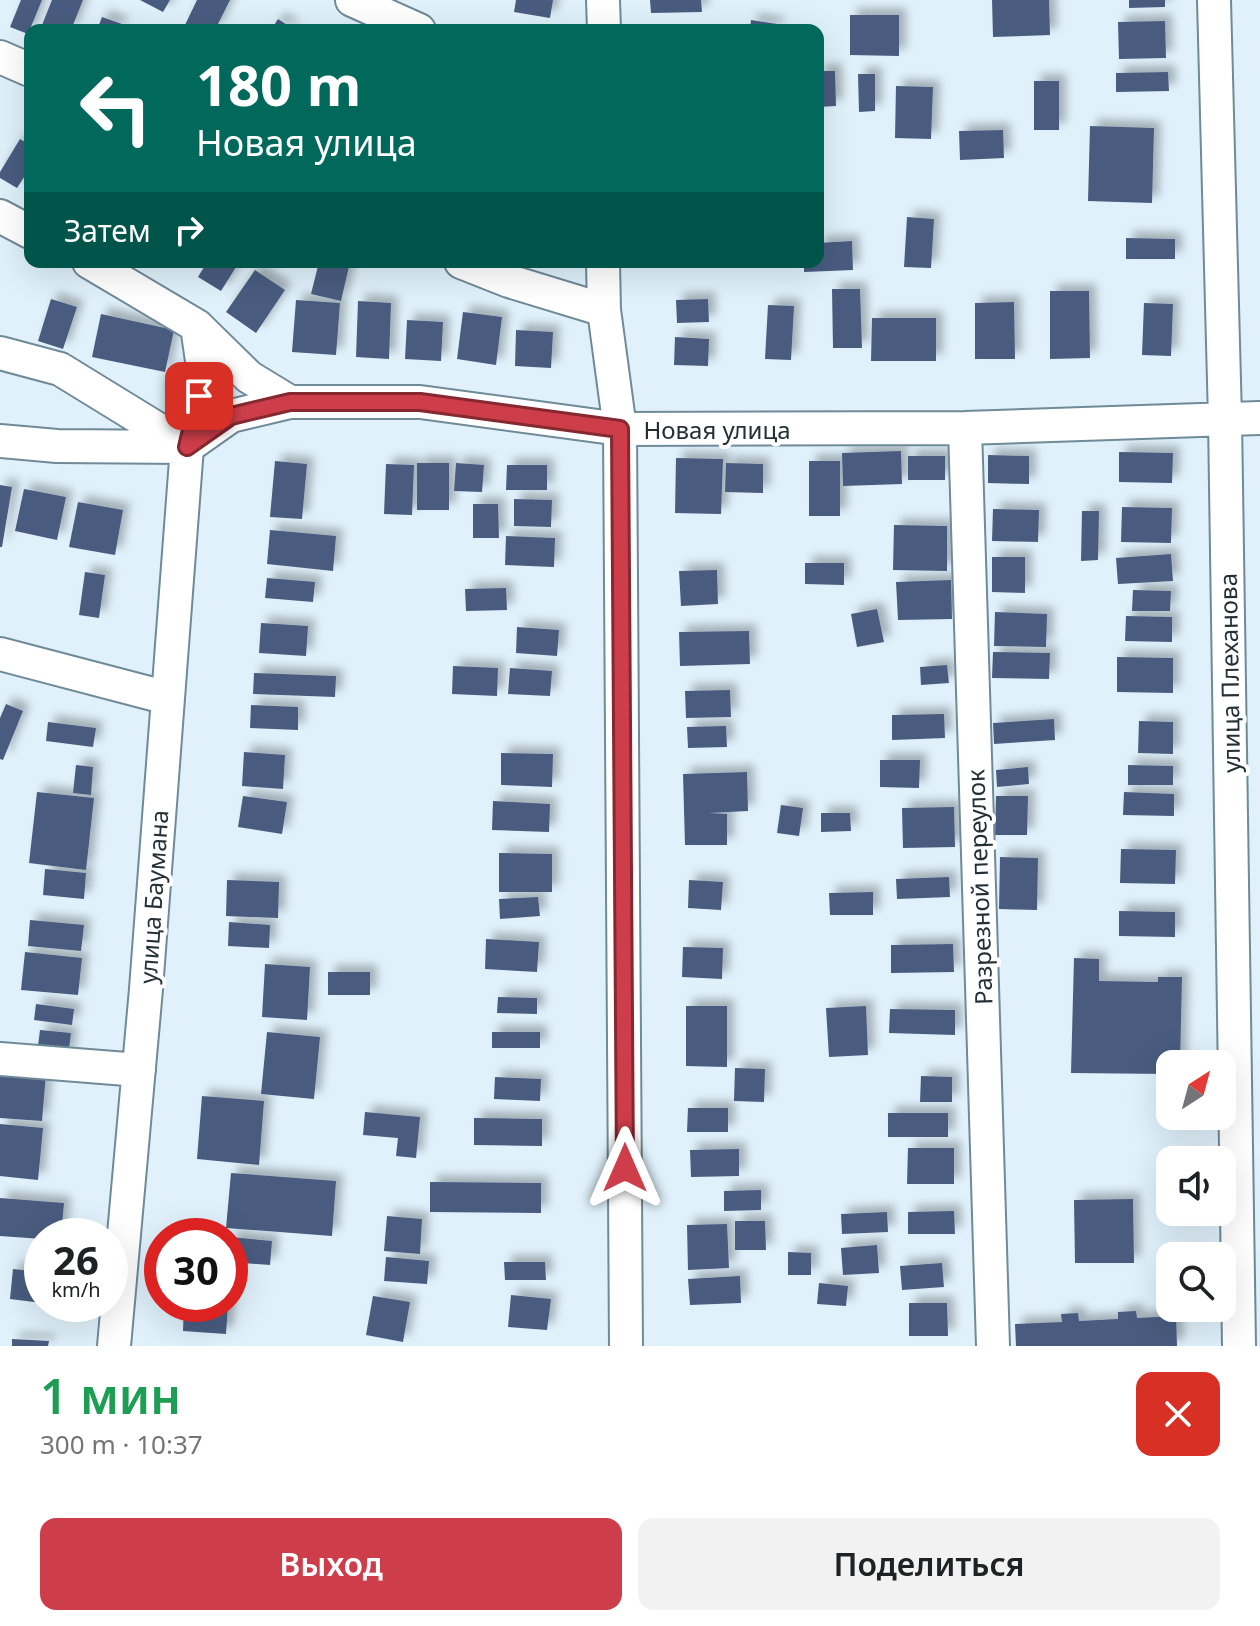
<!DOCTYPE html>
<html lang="ru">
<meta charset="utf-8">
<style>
:root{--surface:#fff;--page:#f2f2f2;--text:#202124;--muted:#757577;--accent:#ce3e4a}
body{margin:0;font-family:"Noto Sans",sans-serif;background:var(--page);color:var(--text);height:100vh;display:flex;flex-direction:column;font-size:30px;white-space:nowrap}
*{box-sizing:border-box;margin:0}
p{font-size:26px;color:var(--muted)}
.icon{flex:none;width:44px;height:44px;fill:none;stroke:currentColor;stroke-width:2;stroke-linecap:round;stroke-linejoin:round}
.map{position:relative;height:1346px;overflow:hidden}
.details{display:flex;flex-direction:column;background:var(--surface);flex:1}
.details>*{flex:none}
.hud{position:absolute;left:24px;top:24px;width:800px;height:244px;border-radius:16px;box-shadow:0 8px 32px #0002;background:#00695c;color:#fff;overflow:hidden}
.needle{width:52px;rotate:36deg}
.controls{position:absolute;left:1156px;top:1050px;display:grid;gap:16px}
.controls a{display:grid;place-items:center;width:80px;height:80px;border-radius:16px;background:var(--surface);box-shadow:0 8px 32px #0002;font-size:40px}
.speed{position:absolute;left:24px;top:1218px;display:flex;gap:16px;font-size:40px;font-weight:700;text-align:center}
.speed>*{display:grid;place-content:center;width:104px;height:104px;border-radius:50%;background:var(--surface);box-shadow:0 8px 32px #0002;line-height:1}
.speed small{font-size:20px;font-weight:400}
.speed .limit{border:12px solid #d22;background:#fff;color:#111}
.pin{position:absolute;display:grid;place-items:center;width:68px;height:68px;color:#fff;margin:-34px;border-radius:16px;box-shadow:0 4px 12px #0006}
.me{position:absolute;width:88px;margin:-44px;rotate:0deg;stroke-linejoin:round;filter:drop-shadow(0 0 6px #0008)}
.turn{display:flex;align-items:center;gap:28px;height:168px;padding:0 40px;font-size:36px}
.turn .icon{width:104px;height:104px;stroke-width:2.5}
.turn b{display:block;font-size:56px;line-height:68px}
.then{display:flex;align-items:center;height:76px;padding:0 40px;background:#0003;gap:16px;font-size:30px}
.round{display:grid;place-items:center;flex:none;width:84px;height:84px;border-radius:16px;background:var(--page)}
.summary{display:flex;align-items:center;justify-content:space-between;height:136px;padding:0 40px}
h1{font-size:48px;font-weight:600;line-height:60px;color:#1e9e55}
.primary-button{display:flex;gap:16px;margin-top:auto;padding:16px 40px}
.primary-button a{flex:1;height:92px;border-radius:16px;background:var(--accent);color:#fff;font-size:32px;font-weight:600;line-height:92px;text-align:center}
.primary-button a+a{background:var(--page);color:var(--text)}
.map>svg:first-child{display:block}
.building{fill:#495c7f;filter:url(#shadow)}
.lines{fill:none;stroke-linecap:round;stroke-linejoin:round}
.street-casing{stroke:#6f8a98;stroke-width:36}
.street{stroke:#fff;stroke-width:32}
.route-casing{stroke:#862830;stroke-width:20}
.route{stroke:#ce3e4a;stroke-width:14}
.labels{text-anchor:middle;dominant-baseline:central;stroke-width:8;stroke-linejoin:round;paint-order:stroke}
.street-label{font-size:24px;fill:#253036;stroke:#fff}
</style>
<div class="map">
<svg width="1260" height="1346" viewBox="0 0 1260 1346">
<defs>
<filter id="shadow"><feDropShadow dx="7" dy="-7" stdDeviation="4" flood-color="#0004"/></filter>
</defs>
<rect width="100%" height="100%" fill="#e0f1fb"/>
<path class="building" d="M21,0h21l-14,34 -18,-7z
M52,0h31l-12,30h-31z
M140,0h30l-7,12z
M197,0h33l-15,30h-20l-10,-5z
M516,0h37l-3,18 -36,-6z
M650,0h51l1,12 -51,1z
M992,0h57l1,35 -57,2z
M1129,0h36v7l-36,1z
M850,15h49v41l-49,-1z
M102,17l20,7 -3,6h-22z
M278,19l17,11h-24z
M751,20l26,4 -1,6h-26z
M1165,21l1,37 -47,1 -1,-37z
M818,71h17l1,35 -18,1z
M1168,72l1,19 -53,1v-19z
M858,74h17v37l-16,1z
M1034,81h25v49h-25z
M896,86l37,1 -2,52 -36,-1z
M1090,126l64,2 -2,75 -64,-2z
M1003,130l1,28 -44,2 -1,-29z
M20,139l10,6v23l-13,20 -17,-10v-6z
M907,217l27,2 -3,49 -27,-1z
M1126,238l49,1v20h-49z
M852,241l1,29 -49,2v-10h14v-19z
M207,262h20l9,5 -15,24 -23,-14z
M319,262h31l-9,39 -30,-7z
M255,270l30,20 -29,43 -30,-21z
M832,289h28l2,59h-29z
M1050,291h39l1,67 -40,1z
M51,299l26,8 -14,42 -25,-8z
M708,299l1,23 -32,1 -1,-23z
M296,300l44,3 -4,52 -44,-3z
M358,301l33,2 -2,56 -33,-2z
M1014,302l1,57h-40v-56z
M1144,303l29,1 -2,52 -29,-1z
M768,305l26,1 -3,54 -26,-1z
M463,312l39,5 -6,48 -39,-6z
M101,314l73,16 -9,42 -73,-15z
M872,318h64v43h-65z
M407,320l36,2 -2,39 -36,-2z
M516,330l37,2 -2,36 -36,-2z
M675,337l34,2 -1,27 -34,-1z
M901,451l1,33 -59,2 -1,-33z
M1119,452l54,1 -1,30 -53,-1z
M988,455l41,1v28l-41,-1z
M908,456h37v24h-37z
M676,458l47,1 -2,55 -46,-1z
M275,461l32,3 -5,55 -32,-2z
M809,461h31v55h-31z
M417,463h32v47h-32z
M456,463l28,2 -2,27 -28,-1z
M726,463l37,1v29l-38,-1z
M386,464l28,1 -2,50 -28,-1z
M507,465h40v25h-41z
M0,485l12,2 -10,60h-2z
M24,489l42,8 -9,43 -42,-9z
M514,499l38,1 -1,27 -37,-1z
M78,502l45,8 -8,45 -46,-8z
M473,504h25l1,34h-26z
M1122,507l50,1 -1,35 -50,-1z
M993,509l46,1 -1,32 -46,-1z
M1082,511h17l-1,49 -17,1z
M894,525l53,1v45l-54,-1z
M270,530l66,6 -3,35 -66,-7z
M506,536l49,2 -1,29 -49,-2z
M1171,554l2,27 -55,3 -2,-26z
M992,557h33v36l-33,-1z
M805,563h39v22l-39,-1z
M717,570l1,34 -37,2 -2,-35z
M85,572l20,3 -6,43 -20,-3z
M267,578l48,4 -2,20 -48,-4z
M951,580l1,39 -54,1 -2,-38z
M506,588l1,22 -41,1 -1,-22z
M1133,590l38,1 -1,20h-38z
M877,609l7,33 -27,5 -6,-33z
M995,612l52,2 -1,33 -52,-1z
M1126,616l46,1v25l-47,-1z
M261,623l47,3 -2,30 -47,-3z
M517,627l42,3 -2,26 -41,-3z
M749,631l1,33 -70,2 -1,-34z
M993,652l57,1 -1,26 -57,-1z
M1117,657l56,1v35l-56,-1z
M947,665l2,18 -28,2 -1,-18z
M453,666l45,2 -1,28 -45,-2z
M510,668l42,3 -2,25 -42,-2z
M254,673l82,3 -1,21 -82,-3z
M730,690l1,27 -45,1 -1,-27z
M6,704l17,7 -20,49 -3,-1v-41z
M251,705l47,2v23l-48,-2z
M944,714l1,24 -53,2v-25z
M1054,719l1,21 -61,4 -1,-21z
M1139,721l34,1v32l-35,-1z
M48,722l48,6 -3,19 -47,-6z
M726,726l1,21 -39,1 -1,-21z
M244,752l41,3 -2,34 -41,-3z
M501,753l52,1 -1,33 -51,-2z
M880,760h40l-1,28 -39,-1z
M76,765l17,2 -2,28 -18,-2z
M1128,765l45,1v19h-45z
M1028,767l1,17 -32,3 -1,-17z
M747,772l1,39 -39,2 18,1v31h-42l-2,-71z
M37,792l57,6 -8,72 -57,-7z
M1124,792l50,2v22l-51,-1z
M243,796l44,6 -5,32 -44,-7z
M996,796h32l-1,39h-32z
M493,801l57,3 -1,28 -57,-2z
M781,805l22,3 -4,28 -22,-3z
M954,807l1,40 -52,1 -1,-40z
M821,813h29l1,18 -30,1z
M1121,849l55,1 -1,34 -55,-1z
M499,853l53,1v38h-53z
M1000,857l38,1 -1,52 -38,-1z
M45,869l41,4 -2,26 -41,-4z
M949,877l1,20 -53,2 -1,-20z
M227,880l52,2 -1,36 -52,-2z
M689,880l34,2 -2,28 -33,-2z
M873,892v23h-43l-1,-22z
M538,897l2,19 -40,3 -1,-20z
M1119,911l56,1v25l-56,-1z
M30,920l54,5 -3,26 -53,-5z
M229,922l41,3 -1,23 -41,-2z
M486,939l53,3 -2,30 -52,-3z
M953,944l1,28 -63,1v-28z
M683,947l40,1 -1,31 -40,-2z
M25,952l57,6 -4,37 -57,-5z
M1074,958l25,1v22l59,1v-5h24l-2,87h-10v10l-99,-1z
M265,964l45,3 -3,53 -45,-3z
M328,972h42v23h-42z
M498,997l39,1v16l-40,-1z
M36,1004l38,5 -2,16 -38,-5z
M686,1006h41v61l-41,-1z
M866,1006l2,49 -39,2 -3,-49z
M890,1009l65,1v25l-66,-2z
M40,1030l31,3 -3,24 -31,-3z
M267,1032l53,5 -6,62 -53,-5z
M492,1032h48v16h-48z
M735,1068l30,1 -1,33 -30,-1z
M0,1069l46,4 -4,48 -42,-3z
M921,1076l31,1v25h-32z
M495,1077l46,2 -1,22 -46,-2z
M202,1096l62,5 -5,64 -62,-6z
M688,1108h40v24h-41z
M365,1112l55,5 -4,41 -20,-2 2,-18 -35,-3z
M888,1113h60v24h-60z
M474,1118l68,1v27l-68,-1z
M0,1124l43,4 -5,52 -38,-4z
M908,1148h46v36h-47z
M739,1149v27l-48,1 -1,-27z
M231,1173l105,8 -4,55 -106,-8z
M430,1182l111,1v30l-111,-1z
M761,1190v20l-37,1v-20z
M0,1198l64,5 -3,33h-19v3l-42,-3z
M1133,1199l1,64h-59l-1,-63z
M954,1211l1,23h-47v-22z
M887,1212l1,20 -46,2 -1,-20z
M387,1216l35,3 -2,35 -36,-3z
M735,1221h30l1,29h-31z
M727,1224l2,44 -41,2 -1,-45z
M230,1237l42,4 -2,24 -40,-3z
M877,1245l2,28 -36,2 -2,-27z
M788,1252l23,1v22h-23z
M386,1257l43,4 -2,23 -43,-3z
M504,1262h41l1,18h-41z
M942,1263l2,24 -42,3 -2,-24z
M13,1269l29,3v31l-32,-4z
M740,1276l1,27 -51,2 -2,-26z
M819,1283l29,3 -2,20 -29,-2z
M511,1295l40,4 -4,31 -39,-3z
M373,1296l37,6 -7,40 -37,-7z
M909,1303h38l1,33h-39z
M184,1304h44l-2,30 -43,-3z
M1136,1311l1,7 39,-2 1,30h-161l-1,-22 47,-2 -1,-8 17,-1 1,8 39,-2v-7z
M12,1339l37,2 -1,5h-36z"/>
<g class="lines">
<g class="street-casing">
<path id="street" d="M352,0l67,30
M603,0l1,30
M1214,0l11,419 14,927
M0,57l30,13
M0,216l30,16
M89,262l108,64 7,49 -17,72 -41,542 -32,357
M461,262l48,19 95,29
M603,262l1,48 16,119 6,917
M197,326l52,51 41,25
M0,353l60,16 127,78
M965,428l28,918
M0,441l57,5 130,1
M187,447l44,-31 59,-14h130l200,27 345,-1 295,-10
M0,654l168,44
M0,1059l139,11"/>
</g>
<use href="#street" class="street"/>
</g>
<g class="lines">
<g class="route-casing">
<path id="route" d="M199,396l-12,51 44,-31 59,-14h130l200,27 5,739"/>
</g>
<use href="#route" class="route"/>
</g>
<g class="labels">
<g class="street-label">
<text x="717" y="429">Новая улица</text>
<text transform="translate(1229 673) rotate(-91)">улица Плеханова</text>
<text transform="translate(979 887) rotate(-92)">Разрезной переулок</text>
<text transform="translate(153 897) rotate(-86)">улица Баумана</text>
</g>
</g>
</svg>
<div class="controls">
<a><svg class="needle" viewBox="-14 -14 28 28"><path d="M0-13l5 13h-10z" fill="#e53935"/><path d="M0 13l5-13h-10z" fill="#757577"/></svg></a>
<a><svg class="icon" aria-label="sound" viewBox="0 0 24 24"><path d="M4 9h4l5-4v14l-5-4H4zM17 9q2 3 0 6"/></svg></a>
<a><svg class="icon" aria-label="search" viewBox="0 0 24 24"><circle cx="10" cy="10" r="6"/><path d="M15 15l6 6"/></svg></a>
</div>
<div class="speed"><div>26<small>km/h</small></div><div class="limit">30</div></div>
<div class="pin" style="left:199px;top:396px;background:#d93025"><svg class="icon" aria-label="arrive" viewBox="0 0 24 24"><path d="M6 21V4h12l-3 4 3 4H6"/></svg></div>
<svg class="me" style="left:625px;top:1168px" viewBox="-20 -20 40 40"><path d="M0-17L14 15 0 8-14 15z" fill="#ce3e4a" stroke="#fff" stroke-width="4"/></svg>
<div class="hud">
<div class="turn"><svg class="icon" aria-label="left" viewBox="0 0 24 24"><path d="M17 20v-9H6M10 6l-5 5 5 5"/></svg><div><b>180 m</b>Новая улица</div></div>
<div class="then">Затем<svg class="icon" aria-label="right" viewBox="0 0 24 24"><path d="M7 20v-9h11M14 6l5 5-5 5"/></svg></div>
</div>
</div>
<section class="details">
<div class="summary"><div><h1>1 мин</h1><p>300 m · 10:37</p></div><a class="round" style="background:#d93025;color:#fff"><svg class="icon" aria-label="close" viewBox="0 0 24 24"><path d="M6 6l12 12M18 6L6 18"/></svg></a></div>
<div class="primary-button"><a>Выход</a><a>Поделиться</a></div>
</section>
